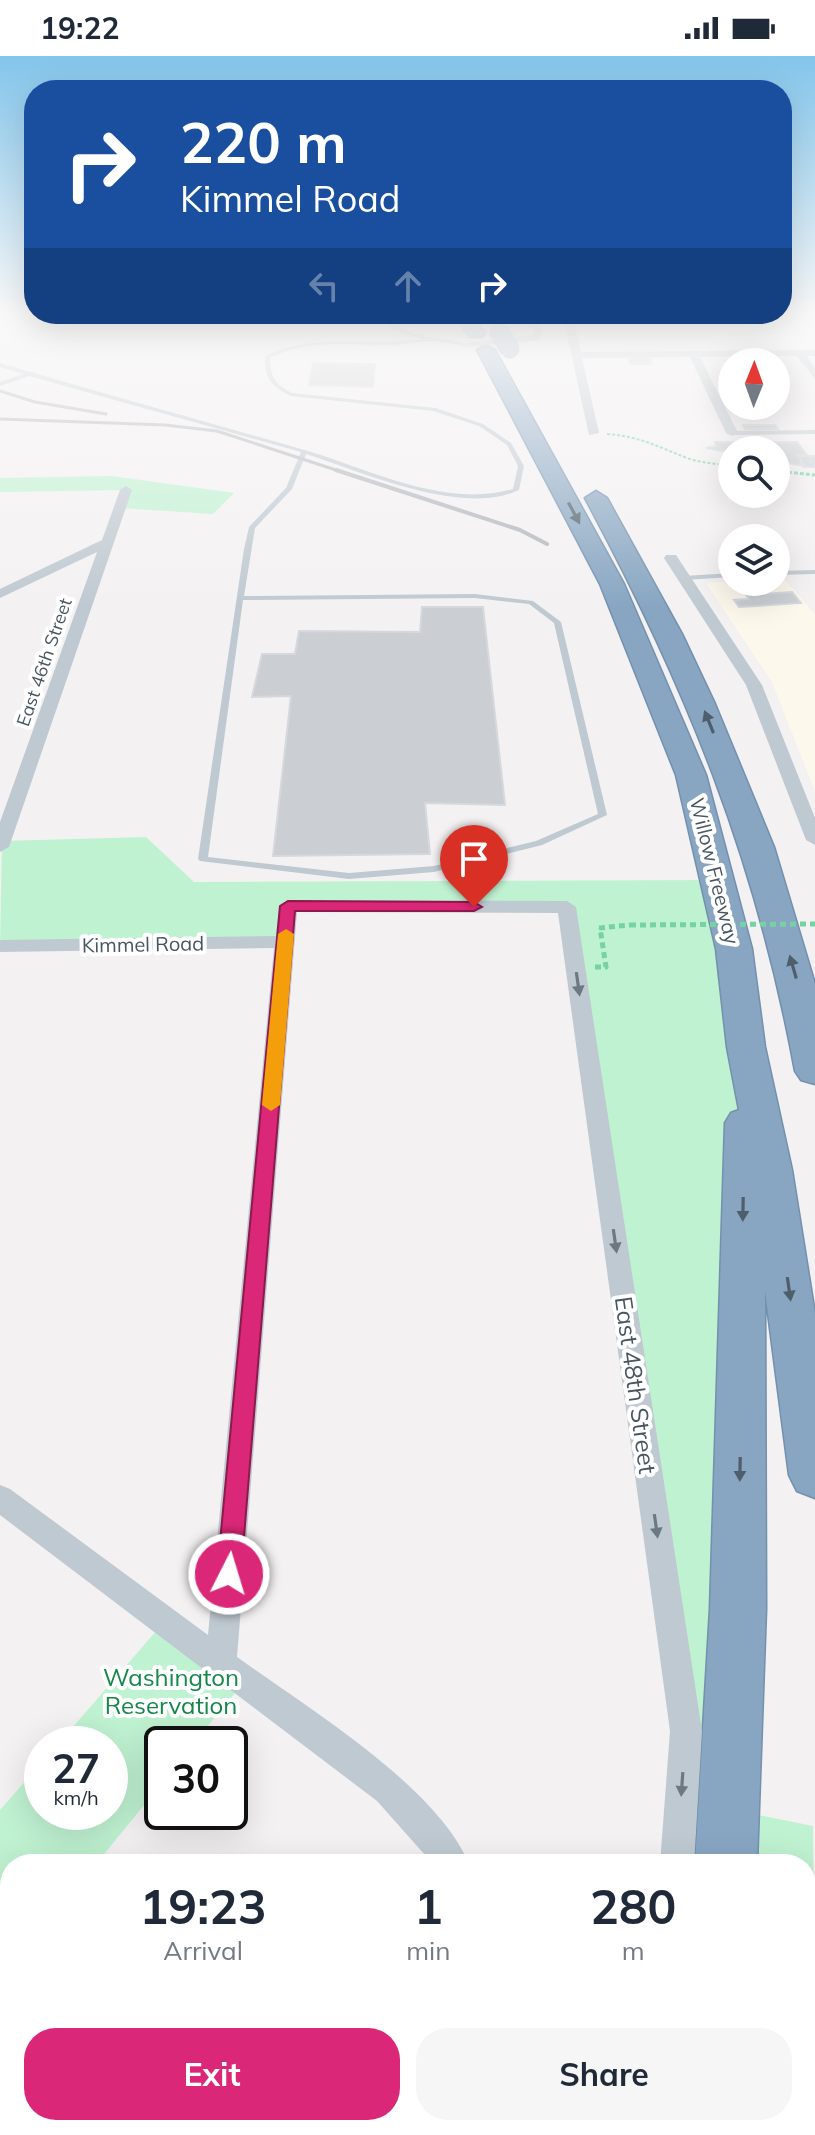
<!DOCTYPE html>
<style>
:root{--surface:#fff;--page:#f6f6f7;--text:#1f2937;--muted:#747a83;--accent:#db2777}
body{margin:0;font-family:Mulish,sans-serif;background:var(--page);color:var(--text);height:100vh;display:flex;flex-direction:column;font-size:30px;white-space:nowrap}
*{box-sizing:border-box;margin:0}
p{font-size:26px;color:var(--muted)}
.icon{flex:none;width:44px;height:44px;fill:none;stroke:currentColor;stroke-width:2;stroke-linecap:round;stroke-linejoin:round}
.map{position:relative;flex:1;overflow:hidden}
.details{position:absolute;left:0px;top:1798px;width:816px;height:282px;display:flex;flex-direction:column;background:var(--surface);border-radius:32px 32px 0 0;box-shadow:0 8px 32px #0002}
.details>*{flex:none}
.guide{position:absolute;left:24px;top:24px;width:768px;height:244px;border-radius:32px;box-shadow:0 8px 32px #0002;background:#1a4fa0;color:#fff;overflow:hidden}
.needle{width:52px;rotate:1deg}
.fabs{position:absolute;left:718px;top:292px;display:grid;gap:16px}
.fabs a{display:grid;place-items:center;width:72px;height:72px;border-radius:50%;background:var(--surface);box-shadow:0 8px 32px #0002;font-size:40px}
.speed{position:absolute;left:24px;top:1670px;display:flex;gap:16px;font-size:40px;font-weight:700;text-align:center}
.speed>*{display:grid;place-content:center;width:104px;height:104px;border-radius:50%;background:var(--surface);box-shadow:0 8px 32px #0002;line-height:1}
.speed small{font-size:20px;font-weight:400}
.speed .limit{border:4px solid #111;border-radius:12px;background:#fff;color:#111}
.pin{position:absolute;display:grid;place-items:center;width:68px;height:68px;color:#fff;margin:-82px -34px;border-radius:50% 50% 50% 0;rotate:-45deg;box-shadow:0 0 8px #0007}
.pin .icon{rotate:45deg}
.me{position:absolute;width:88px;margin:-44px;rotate:5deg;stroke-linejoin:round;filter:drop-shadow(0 0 6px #0008)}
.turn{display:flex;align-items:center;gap:28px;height:168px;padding:0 24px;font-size:36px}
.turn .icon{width:104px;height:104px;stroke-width:2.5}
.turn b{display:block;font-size:56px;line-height:68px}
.lanes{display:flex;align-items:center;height:76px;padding:0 24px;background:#0003;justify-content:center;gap:40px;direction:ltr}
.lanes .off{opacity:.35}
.eta{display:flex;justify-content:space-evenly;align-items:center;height:136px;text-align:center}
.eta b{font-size:48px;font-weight:700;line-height:56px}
.cta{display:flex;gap:16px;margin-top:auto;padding:16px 24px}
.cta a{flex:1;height:92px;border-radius:32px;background:var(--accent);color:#fff;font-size:32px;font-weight:700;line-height:92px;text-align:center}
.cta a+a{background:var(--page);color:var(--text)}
.status{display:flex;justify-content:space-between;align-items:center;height:56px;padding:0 40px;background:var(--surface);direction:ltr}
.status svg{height:22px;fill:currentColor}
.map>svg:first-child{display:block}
.commercial{fill:#fdf8ec}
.green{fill:#bff2d1}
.building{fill:#cbcfd4;stroke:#d5d8dd;stroke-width:2}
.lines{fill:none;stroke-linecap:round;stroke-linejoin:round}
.highway-casing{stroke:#7391ae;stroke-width:3}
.path-far2{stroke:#76d2a1;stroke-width:2;stroke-dasharray:3 2;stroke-linecap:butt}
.path-far1{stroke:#76d2a1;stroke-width:3;stroke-dasharray:4 2;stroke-linecap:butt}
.path{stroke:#76d2a1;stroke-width:5;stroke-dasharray:6 4;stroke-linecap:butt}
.lane{fill:#bfc9d1;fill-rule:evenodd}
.street{fill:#bfc9d1;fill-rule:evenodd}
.secondary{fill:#bfcad6;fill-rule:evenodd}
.highway{fill:#88a6c2;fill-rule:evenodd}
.rail-far1{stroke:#b3b7bc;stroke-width:3}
.rail{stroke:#b3b7bc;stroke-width:4}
.highway-bridge-casing{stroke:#7391ae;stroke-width:20;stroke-linecap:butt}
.path-bridge{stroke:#76d2a1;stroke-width:5;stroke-dasharray:6 4;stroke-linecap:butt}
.highway-bridge{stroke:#88a6c2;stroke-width:19}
.oneway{fill:#4e5e6a}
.oneway2{fill:#6c7882}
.route{fill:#db2777;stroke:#8e194d;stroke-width:2}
.slow{fill:#f59e0b}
.labels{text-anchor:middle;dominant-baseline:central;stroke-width:8;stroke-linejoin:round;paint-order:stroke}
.far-street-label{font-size:18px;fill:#485660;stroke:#fff}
.street-label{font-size:20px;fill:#485660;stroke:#fff}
.near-street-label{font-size:24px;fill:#485660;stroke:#fff}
.near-park-label{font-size:24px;fill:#148749;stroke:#fff}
</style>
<div class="status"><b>19:22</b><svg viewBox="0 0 49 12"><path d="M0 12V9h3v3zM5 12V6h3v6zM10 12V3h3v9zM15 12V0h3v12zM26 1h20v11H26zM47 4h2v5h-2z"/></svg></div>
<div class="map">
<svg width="815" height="2079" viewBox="0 0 815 2079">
<rect width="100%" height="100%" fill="#f4f1f2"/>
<path class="commercial" d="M776,524h9l30,34v177l-43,-109 -66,-99z"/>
<path class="green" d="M112,420l122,17 -21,21 -93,-6 6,-18 -126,2v-14z
M146,781l48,45 523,-2 29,167 -13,693 -47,-9 -119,-824 -279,-1 -3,36 -285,4 2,-105z
M164,1566l80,60 -51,62h-31v39l-66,81h-86v106l-10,12v-172l42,-48v50h68v-68h-52z
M753,1758l60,12 2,309h-96l4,-9h83v-262h-54z"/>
<path class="building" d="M628,301h22l2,7h-22z
M313,307l62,1 -2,23 -64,-2z
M762,350l4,6h-26l-3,-5z
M743,369h32l3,4h-33z
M715,386h82l10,13h-9l6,11 -28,-5v-11h-44v3l-26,-5 10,-2z
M798,400h17v11h-11z
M792,536l9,11 -62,4 -5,-7 15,-1 -3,-4z
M422,551h61l22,198 -80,-2 5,51 -157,2 18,-160 -39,1 10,-43h33l4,-23 121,1z"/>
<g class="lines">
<g class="highway-casing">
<path id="highway" d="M455,260h17l13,17 -3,4h-12z
M486,289l9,5 129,234 82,191 46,174 13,98 27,123 23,144v184l-18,-7 -8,-16 -24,-185 1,319 -9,255h-62l15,-255 15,-486 6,-10 8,-3 -12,-63 -11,-98 -40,-174 -76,-191 -123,-234z
M596,435l11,7 75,136 33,70 59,143 41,137v100l-14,-4 -6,-9c-39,-212 -108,-383 -210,-573z
M602,2070h79l-4,9h-78z"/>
</g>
<path class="path-far2" d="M607,378c35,3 49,12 80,24 14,5 31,6 45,8
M776,415l9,1"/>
<path class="path-far1" d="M776,415l39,4"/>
<path class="path" d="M599,872l31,-3
M595,911h11l-6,-39"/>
<path class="lane" d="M374,260c12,2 23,12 35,16 19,7 39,6 57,12l-2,1c-10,-1 -21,-3 -32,-4 -14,0 -29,4 -44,4 -40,0 -81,-6 -118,13 1,20 4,25 22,35l144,15 47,16 28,19 13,23 -5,24c-56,27 -157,-18 -213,-36l-14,35 -37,39 -11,68 231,-2 58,7 28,21 46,193 -65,30 -108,27 -85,7 -149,-18 -2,-2 46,-310 5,-22 37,-39 15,-36 -272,-76 -29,10v-4l24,-8 -24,-7v-4c98,29 196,56 294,84 68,18 148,63 219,42l5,-23 -11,-21 -28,-19 -46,-15 -142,-15c-20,-10 -27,-18 -26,-40 50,-24 105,-9 158,-17l-29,-9zM475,542l54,6 25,19 44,191 -62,27 -102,25 -85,7 -141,-16 35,-257z
M815,374v4l-83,1 -3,-2 3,-2z
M815,514v4l-39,1v-4z
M732,517v4l-48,3 -3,-2 3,-2z"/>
<path class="street" d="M518,260h11l14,12 -3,12 -76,7 -5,-3 74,-9 2,-4z
M563,260h10l8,36 234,-2v6h-8l8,12v11l-18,-23 -97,1 38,76 -6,3 -6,-3 -36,-76 -108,1 17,75 -10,2z
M126,430l6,4 -123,357 -9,5v-30l97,-270 -97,46v-9l102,-49 18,-50z
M666,499h10l86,130 53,133v27l-9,-5 -60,-155 -82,-127z
M288,844l279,1 9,6 126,824 -8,133h-34l10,-133 -112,-818 -261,-1 -60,745c69,50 200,129 232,207h-36l-56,-63 -377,-286v-30l10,4 198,146 66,-687 -274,4v-12l276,-4 3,-30z"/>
<path class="secondary" d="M567,2070h53l3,9h-53z"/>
<use href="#highway" class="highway"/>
<path class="rail-far1" d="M0,335l35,11 71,12
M0,363l165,6 52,6 125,41"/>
<path class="rail" d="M336,414l184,60 27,14"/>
<g class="highway-bridge-casing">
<path id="highway-bridge" d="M499,276l11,17"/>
</g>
<path class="path-bridge" d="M630,869l185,-1"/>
<use href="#highway-bridge" class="highway-bridge"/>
</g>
<defs><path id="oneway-solid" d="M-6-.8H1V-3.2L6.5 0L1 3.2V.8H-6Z" transform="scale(2)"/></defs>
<g class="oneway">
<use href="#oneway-solid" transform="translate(574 457) rotate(62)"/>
<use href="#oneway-solid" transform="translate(709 666) rotate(-112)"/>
<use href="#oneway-solid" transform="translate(793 911) rotate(-106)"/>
<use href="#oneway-solid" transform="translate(743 1153) rotate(91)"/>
<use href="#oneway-solid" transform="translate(789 1233) rotate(82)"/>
<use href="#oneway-solid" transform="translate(740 1413) rotate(91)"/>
</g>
<g class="oneway2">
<use href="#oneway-solid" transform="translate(578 928) rotate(82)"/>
<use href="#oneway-solid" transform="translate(615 1185) rotate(82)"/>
<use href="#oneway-solid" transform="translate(656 1470) rotate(82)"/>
<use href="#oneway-solid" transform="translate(682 1728) rotate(94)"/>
</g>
<linearGradient id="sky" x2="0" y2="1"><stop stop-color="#83c5eb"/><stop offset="0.47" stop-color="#faf9f9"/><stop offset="1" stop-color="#faf9f9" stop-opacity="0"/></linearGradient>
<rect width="815" height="551" fill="url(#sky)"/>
<path class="route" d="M288,845l186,1 8,5 -8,4h-179l-54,663 -4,8 -8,3 -9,-3 -3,-8 63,-668z"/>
<path class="slow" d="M286,873l8,5 -14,171 -9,6 -9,-6 16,-171z"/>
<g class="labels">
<g class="far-street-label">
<text transform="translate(44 606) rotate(-71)">East 46th Street</text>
</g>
<g class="street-label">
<text transform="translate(715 815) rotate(76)">Willow Freeway</text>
<text transform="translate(143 888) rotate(-1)">Kimmel Road</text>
</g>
<g class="near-street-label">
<text transform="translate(636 1329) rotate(82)">East 48th Street</text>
</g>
<g class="near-park-label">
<text x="171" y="1621">Washington<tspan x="171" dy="28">Reservation</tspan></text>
</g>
</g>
</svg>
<div class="fabs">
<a><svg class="needle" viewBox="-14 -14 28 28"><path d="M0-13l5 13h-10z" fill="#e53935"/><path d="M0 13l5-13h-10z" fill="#747a83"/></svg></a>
<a><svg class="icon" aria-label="search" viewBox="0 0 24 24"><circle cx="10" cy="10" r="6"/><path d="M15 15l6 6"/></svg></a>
<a><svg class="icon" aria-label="layers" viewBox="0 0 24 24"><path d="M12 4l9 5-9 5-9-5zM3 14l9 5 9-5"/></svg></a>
</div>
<div class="speed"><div>27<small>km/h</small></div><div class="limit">30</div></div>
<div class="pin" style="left:474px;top:851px;background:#d93025"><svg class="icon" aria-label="arrive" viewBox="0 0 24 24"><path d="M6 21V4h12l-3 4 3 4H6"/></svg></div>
<svg class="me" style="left:229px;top:1518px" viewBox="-20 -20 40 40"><circle r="17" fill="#db2777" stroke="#fff" stroke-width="3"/><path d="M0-11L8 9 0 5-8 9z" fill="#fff"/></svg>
<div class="guide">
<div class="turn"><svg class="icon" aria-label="right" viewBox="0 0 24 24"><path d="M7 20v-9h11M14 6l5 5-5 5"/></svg><div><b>220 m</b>Kimmel Road</div></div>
<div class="lanes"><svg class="icon off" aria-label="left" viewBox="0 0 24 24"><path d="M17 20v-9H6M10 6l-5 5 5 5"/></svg><svg class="icon off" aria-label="ahead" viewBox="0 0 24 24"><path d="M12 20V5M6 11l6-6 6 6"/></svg><svg class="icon" aria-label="right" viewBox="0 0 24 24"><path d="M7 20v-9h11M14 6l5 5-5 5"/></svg></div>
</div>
<section class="details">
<div class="eta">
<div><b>19:23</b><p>Arrival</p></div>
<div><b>1</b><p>min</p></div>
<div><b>280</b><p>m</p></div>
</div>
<div class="cta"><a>Exit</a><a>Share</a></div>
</section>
</div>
